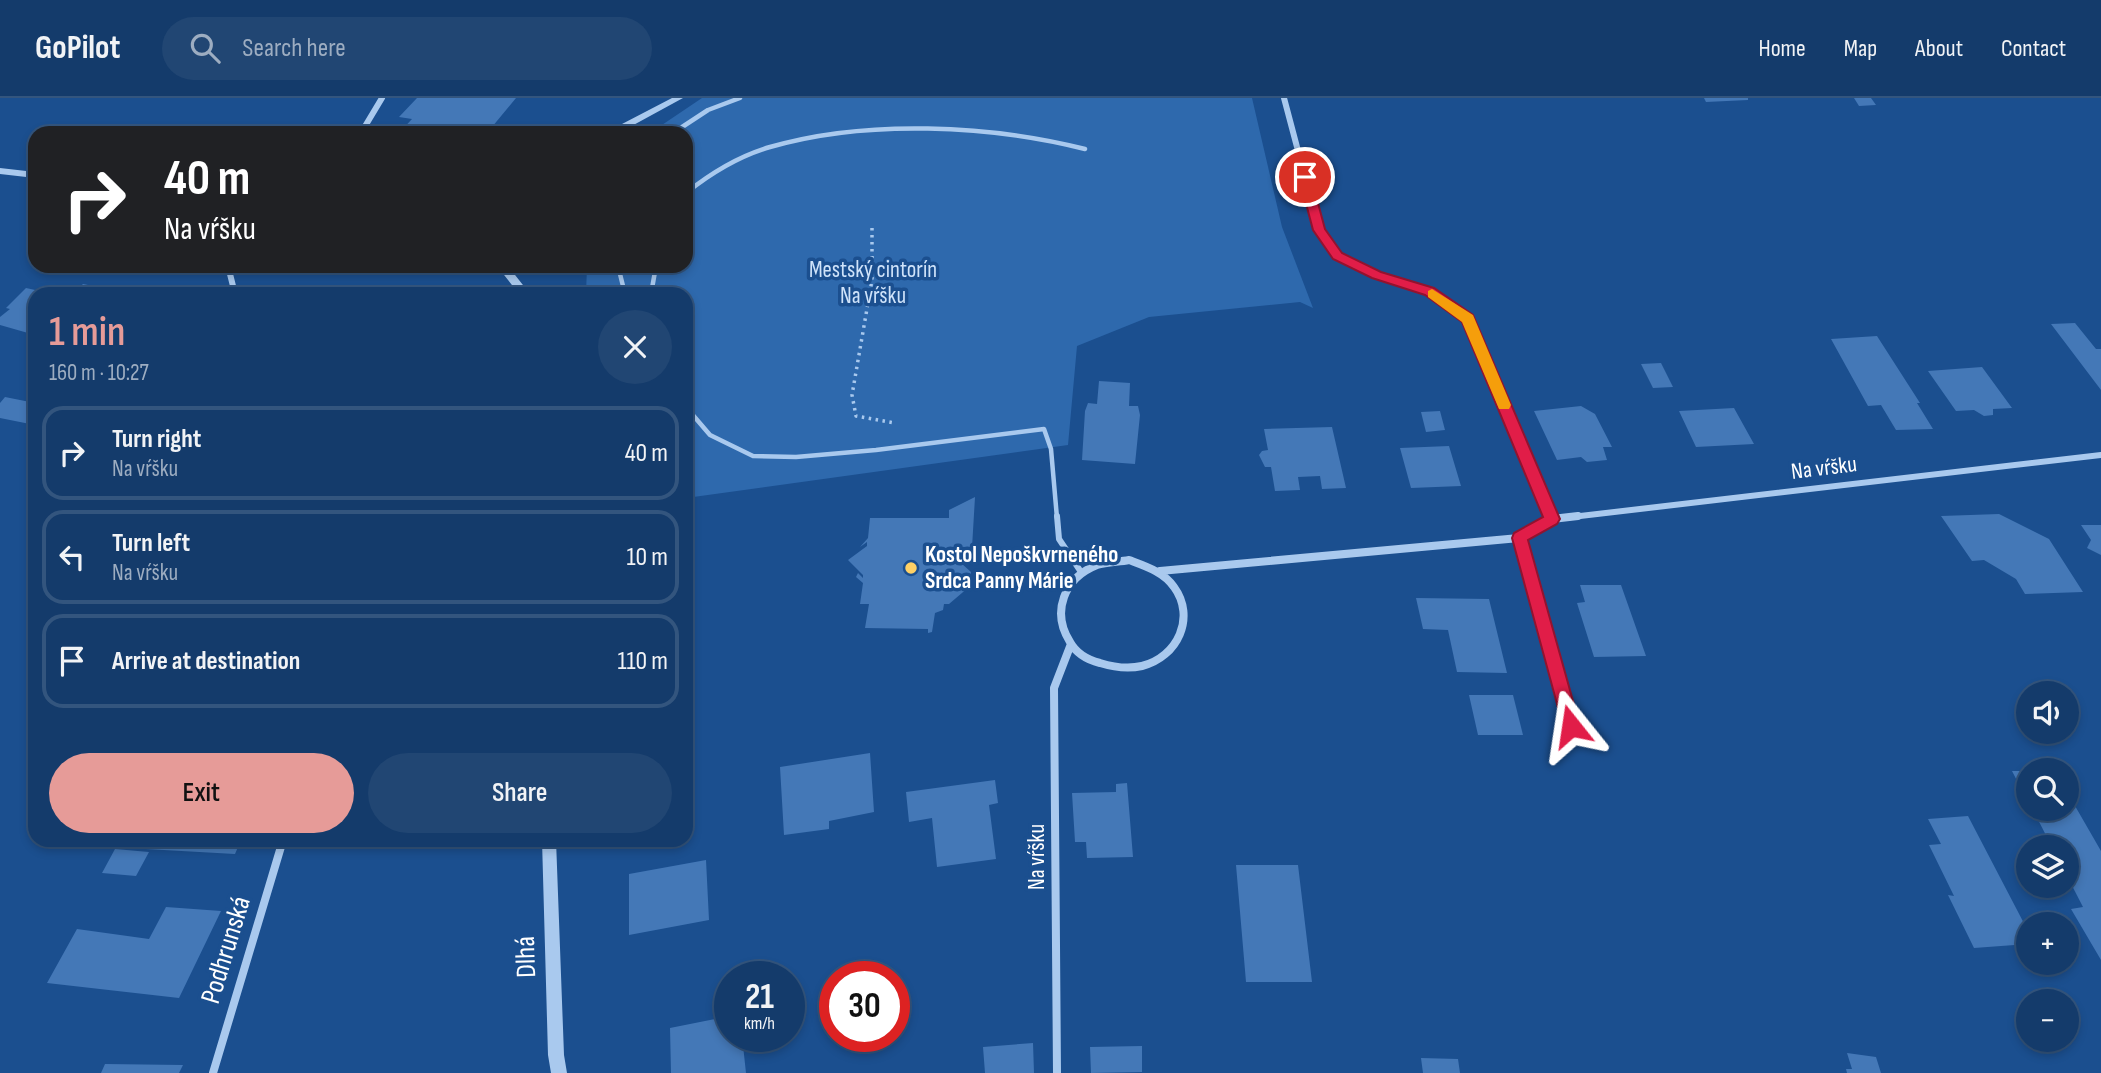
<!DOCTYPE html>
<meta charset="utf-8">
<style>
:root{--surface:#143b6b;--page:#214673;--text:#f1f3f6;--muted:#9dadc1;--line:#33557e;--accent:#e69b98}
body{margin:0;font-family:"Sofia Sans Condensed",sans-serif;background:var(--page);color:var(--text);height:100vh;display:flex;flex-direction:column;font-size:26px;white-space:nowrap}
*{box-sizing:border-box;margin:0}
p{font-size:23px;color:var(--muted)}
.icon{flex:none;width:38px;height:38px;fill:none;stroke:currentColor;stroke-width:2;stroke-linecap:round;stroke-linejoin:round}
.map{position:relative;flex:1;overflow:hidden}
.details{position:absolute;left:28px;top:189px;width:665px;height:560px;display:flex;flex-direction:column;background:var(--surface);border-radius:21px;box-shadow:0 4px 10px #0003,0 0 0 2px var(--line)}
.details>*{flex:none}
.banner{position:absolute;left:28px;top:28px;width:665px;height:147px;border-radius:21px;box-shadow:0 4px 10px #0003,0 0 0 2px var(--line);background:#202124;color:#fff;overflow:hidden}
.buttons{position:absolute;left:2016px;top:583px;display:grid;gap:14px}
.buttons a{display:grid;place-items:center;width:63px;height:63px;border-radius:50%;background:var(--surface);box-shadow:0 4px 10px #0003,0 0 0 2px var(--line);font-size:35px}
.speed{position:absolute;left:714px;top:863px;display:flex;gap:14px;font-size:35px;font-weight:700;text-align:center}
.speed>*{display:grid;place-content:center;width:91px;height:91px;border-radius:50%;background:var(--surface);box-shadow:0 4px 10px #0003,0 0 0 2px var(--line);line-height:1}
.speed small{font-size:18px;font-weight:400}
.speed .limit{border:10px solid #d22;background:#fff;color:#111}
.pin{position:absolute;display:grid;place-items:center;width:60px;height:60px;color:#fff;margin:-30px;border:4px solid #fff;border-radius:50%;box-shadow:0 2px 7px #0007}
.me{position:absolute;width:77px;margin:-38px;rotate:345deg;stroke-linejoin:round;filter:drop-shadow(0 0 5px #0008)}
.turn{display:flex;align-items:center;gap:24px;height:147px;padding:0 21px;font-size:32px}
.turn .icon{width:91px;height:91px;stroke-width:2.5}
.turn b{display:block;font-size:49px;line-height:60px}
.round{display:grid;place-items:center;flex:none;width:74px;height:74px;border-radius:37px;background:var(--page)}
.headline{display:flex;align-items:center;justify-content:space-between;height:119px;padding:0 21px}
h1{font-size:42px;font-weight:600;line-height:52px;color:var(--accent)}
.primary-button{display:flex;gap:14px;margin-top:auto;padding:14px 21px}
.primary-button a{flex:1;height:80px;border-radius:42px;background:var(--accent);color:#111;font-size:28px;font-weight:600;line-height:80px;text-align:center}
.primary-button a+a{background:var(--page);color:var(--text)}
ul{padding:0;list-style:none}
li{display:flex;align-items:center;gap:21px;height:94px;margin:0 14px 10px;padding:0 7px;border:4px solid var(--line);border-radius:21px}
li div{flex:1}
li b{display:block;font-size:26px}
li em{font-style:normal}
header{display:flex;align-items:center;gap:42px;box-sizing:border-box;height:98px;padding:0 35px;background:var(--surface);border-bottom:2px solid var(--line)}
header strong{font-size:33px}
nav{display:flex;gap:38px;margin-inline-start:auto;font-size:24px}
.search{width:490px;height:63px;background:var(--page);display:flex;align-items:center;gap:18px;box-sizing:border-box;padding:0 24px;border-radius:38px;color:var(--muted);font-size:26px}
.map>svg:first-child{display:block}
.green{fill:#2e69ad}
.building{fill:#4478b7}
.lines{fill:none;stroke-linecap:round;stroke-linejoin:round}
.path{stroke:#a9c9ee;stroke-width:3.5;stroke-dasharray:2.5 4.5;stroke-linecap:butt}
.service-far1{stroke:#a9c9ee;stroke-width:4.5}
.service{stroke:#a9c9ee;stroke-width:6}
.minor-far1{stroke:#a9c9ee;stroke-width:6}
.minor{stroke:#a9c9ee;stroke-width:8}
.tertiary{fill:#a9c9ee;fill-rule:evenodd}
.route{fill:#e11d48;stroke:#92132f;stroke-width:2}
.slow{fill:#f59e0b}
.poi-dot{fill:#ffd166;stroke:#1b4f8f;stroke-width:2.5}
.labels{text-anchor:middle;dominant-baseline:central;stroke-width:7;stroke-linejoin:round;paint-order:stroke}
.park-label{font-size:23px;fill:#cfe3fa;stroke:#1b4f8f}
.street-label{font-size:23px;fill:#fff;stroke:#1b4f8f}
.poi-label{font-size:23px;font-weight:bold;fill:#fff;stroke:#1b4f8f;text-anchor:start}
.near-street-label{font-size:28px;fill:#fff;stroke:#1b4f8f}
</style>
<header>
<strong>GoPilot</strong>
<div class="search"><svg class="icon" aria-label="search" viewBox="0 0 24 24"><circle cx="10" cy="10" r="6"/><path d="M15 15l6 6"/></svg>Search here</div>
<nav><a>Home</a><a>Map</a><a>About</a><a>Contact</a></nav>
</header>
<div class="map">
<svg width="2101" height="975" viewBox="0 0 2101 975">
<rect width="100%" height="100%" fill="#1b4f8f"/>
<path class="green" d="M702,0h550l30,129 31,81 -13,-6 -151,15 -72,29 -9,99 -382,53v-204h-100l1,-28h99v-133h-36z"/>
<path class="building" d="M417,0h99l-29,35h-88l13,-14 -13,-2z
M1704,0h44v2l-42,2z
M1854,0h17l5,7 -17,1z
M83,186l25,5 -5,5h-30z
M26,190l23,5 -14,1v41l-35,-10v-8l10,-8 -4,-1z
M2075,225l21,26h5v41l-50,-66z
M1877,238l43,67h-3l16,26 -37,1 -15,-25 -13,1 -37,-67z
M1661,265l12,24 -20,1 -12,-24z
M1982,269l30,41 -19,1v6l-9,1 -10,-6 -18,1 -28,-40z
M1099,283l31,2 -1,23h9l2,9 -5,49 -53,-4 3,-49 3,-8 9,1z
M5,299l30,6v22l-35,-7v-15z
M1581,308l14,8 17,33h-9l4,13 -20,2 -6,-5 -24,3 -23,-49z
M1734,310l20,36 -58,3 -17,-36z
M1440,313l5,19 -19,2 -5,-20z
M1332,329l14,61 -24,1 -2,-13 -22,1 2,13 -25,1 -4,-24h-6l-6,-12 3,-4 6,-1 -4,-21z
M1449,348l12,40 -50,2 -11,-40z
M975,399l-3,51 -10,9 -1,6 10,9 -2,15 -20,17h-5l-1,6 -8,3 -3,19 -4,1v-4l-63,-1 4,-24h-9l3,-21 -7,-6 2,-4 5,5v-3l-15,-15 19,-14v-4l-7,5 8,-9 2,-20h79v-8z
M1999,416l50,25 34,53 -58,2 -9,-15 -32,-19 -12,1 -31,-45z
M2081,427h20v30l-14,-7 4,-8z
M1580,487h41l25,71 -52,1 -17,-54 8,-1z
M1416,500l73,1 18,74 -50,-1 -9,-42 -25,-1z
M1469,597h44l10,40h-45z
M870,655l4,59 -45,9v8l-45,6 -4,-68z
M2012,673h16v31z
M995,682l3,23 -9,2 7,54 -59,8 -5,-49 -23,4 -3,-30z
M1127,685l6,74 -46,1 -1,-16h-11l-3,-49 44,-1v-8z
M2067,694l34,59v109l-30,-51 12,-2 -16,-31v-29h-15l-20,-39h35z
M1968,718l60,115v13l-54,4 -26,-53 6,1 -25,-51 12,-1 -13,-25z
M114,742h127l-6,14 -125,-7z
M115,751l34,3 -13,24 -34,-3z
M706,762l3,60 -80,15v-61z
M1236,767h62l14,117h-66z
M166,809l55,4 -42,87 -132,-15 30,-54 72,10z
M730,918v20h12l4,37h-75l-1,-45z
M1033,945l1,30h-49l-2,-26z
M1142,948v26l-51,1 -1,-26z
M1847,955l29,4 5,16h-34l-1,-4h6z
M1421,960l37,1 2,14h-37z
M105,966l78,1 -4,8h-78z"/>
<g class="lines">
<path class="path" d="M872,130v52l-20,115 4,21 39,7"/>
<path class="service-far1" d="M673,35l35,-23 32,-12
M686,95c25,-20 53,-37 84,-46 96,-28 220,-22 315,2
M618,168l7,28
M651,196l5,-28
M686,309l24,28 43,21 43,1 80,-7 168,-21 7,20 6,69"/>
<path class="service" d="M1057,418l2,23 22,33"/>
<path class="minor-far1" d="M1284,0l35,132 18,26 39,19 53,17 39,27 83,199
M361,35l21,-35
M228,168l7,28
M1563,420l538,-63"/>
<path class="minor" d="M1551,418l1,3
M1519,440l52,188
M1129,462c16,6 35,12 45,27 22,30 4,70 -32,79 -13,3 -29,1 -42,-3 -12,-3 -24,-10 -30,-21 -19,-30 -6,-64 27,-77 10,-3 22,-3 32,-5z
M1160,473l359,-33 33,-19 26,-3
M213,975l70,-233
M1057,975l-3,-385 17,-44"/>
<path class="tertiary" d="M672,0h11l-55,30 -5,5h-10l9,-9z
M0,70l35,4v6l-35,-4z
M497,168h11l22,28h-11z
M542,742h14l8,215 3,18h-16l-3,-18z"/>
</g>
<path class="route" d="M1305,75l6,4 14,52 17,24 39,19 53,16 39,27 87,204 -3,5 -29,16 52,186 -3,6 -6,2 -6,-2 -2,-6 -51,-188 2,-5 29,-16 -81,-195 -37,-27 -53,-17 -39,-19 -20,-29 -14,-53z"/>
<path class="slow" d="M1432,191l41,26 38,90 -2,4h-10l-37,-87 -34,-25v-6z"/>
<circle class="poi-dot" cx="911" cy="470" r="7"/>
<g class="labels">
<g class="park-label">
<text x="873" y="172">Mestský cintorín<tspan x="873" dy="26">Na vŕšku</tspan></text>
</g>
<g class="street-label">
<text transform="translate(1824 370) rotate(-7)">Na vŕšku</text>
<text transform="translate(1037 759) rotate(-90)">Na vŕšku</text>
</g>
<g class="poi-label">
<text x="925" y="457">Kostol Nepoškvrneného<tspan x="925" dy="26">Srdca Panny Márie</tspan></text>
</g>
<g class="near-street-label">
<text transform="translate(226 852) rotate(-73)">Podhrunská</text>
<text transform="translate(526 859) rotate(-92)">Dlhá</text>
</g>
</g>
</svg>
<div class="buttons">
<a><svg class="icon" aria-label="sound" viewBox="0 0 24 24"><path d="M4 9h4l5-4v14l-5-4H4zM17 9q2 3 0 6"/></svg></a>
<a><svg class="icon" aria-label="search" viewBox="0 0 24 24"><circle cx="10" cy="10" r="6"/><path d="M15 15l6 6"/></svg></a>
<a><svg class="icon" aria-label="layers" viewBox="0 0 24 24"><path d="M12 4l9 5-9 5-9-5zM3 14l9 5 9-5"/></svg></a>
<a>+</a>
<a>−</a>
</div>
<div class="speed"><div>21<small>km/h</small></div><div class="limit">30</div></div>
<div class="pin" style="left:1305px;top:79px;background:#d93025"><svg class="icon" aria-label="arrive" viewBox="0 0 24 24"><path d="M6 21V4h12l-3 4 3 4H6"/></svg></div>
<svg class="me" style="left:1571px;top:628px" viewBox="-20 -20 40 40"><path d="M0-17L14 15 0 8-14 15z" fill="#e11d48" stroke="#fff" stroke-width="4"/></svg>
<div class="banner">
<div class="turn"><svg class="icon" aria-label="right" viewBox="0 0 24 24"><path d="M7 20v-9h11M14 6l5 5-5 5"/></svg><div><b>40 m</b>Na vŕšku</div></div>
</div>
<section class="details">
<div class="headline"><div><h1>1 min</h1><p>160 m · 10:27</p></div><a class="round"><svg class="icon" aria-label="close" viewBox="0 0 24 24"><path d="M6 6l12 12M18 6L6 18"/></svg></a></div>
<ul>
<li><svg class="icon" aria-label="right" viewBox="0 0 24 24"><path d="M7 20v-9h11M14 6l5 5-5 5"/></svg><div><b>Turn right</b><p>Na vŕšku</p></div><em>40 m</em></li>
<li><svg class="icon" aria-label="left" viewBox="0 0 24 24"><path d="M17 20v-9H6M10 6l-5 5 5 5"/></svg><div><b>Turn left</b><p>Na vŕšku</p></div><em>10 m</em></li>
<li><svg class="icon" aria-label="arrive" viewBox="0 0 24 24"><path d="M6 21V4h12l-3 4 3 4H6"/></svg><div><b>Arrive at destination</b></div><em>110 m</em></li>
</ul>
<div class="primary-button"><a>Exit</a><a>Share</a></div>
</section>
</div>
